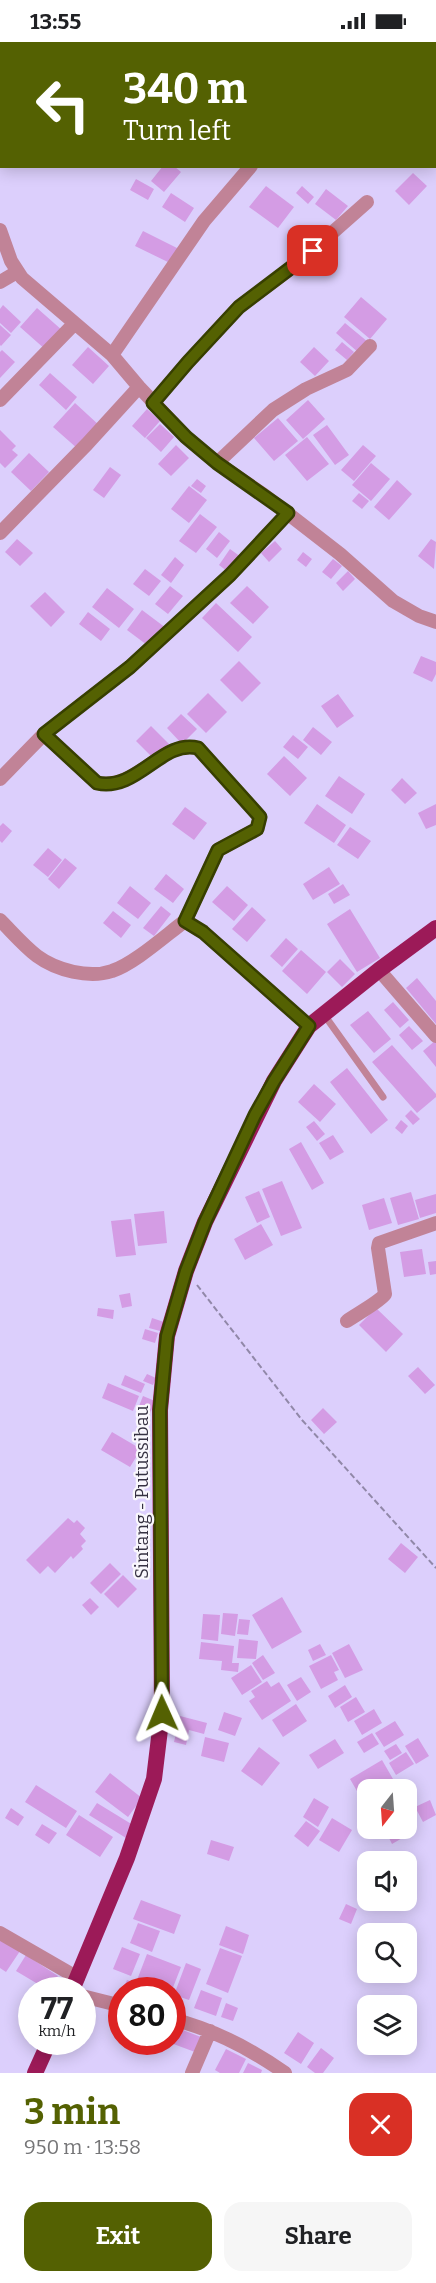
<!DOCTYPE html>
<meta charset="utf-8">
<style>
:root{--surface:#fff;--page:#f6f6f6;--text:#202124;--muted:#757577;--accent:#546102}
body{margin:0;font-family:Bitter,serif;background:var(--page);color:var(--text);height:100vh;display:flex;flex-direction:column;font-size:22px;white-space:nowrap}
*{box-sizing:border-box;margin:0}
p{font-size:20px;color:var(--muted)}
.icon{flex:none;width:33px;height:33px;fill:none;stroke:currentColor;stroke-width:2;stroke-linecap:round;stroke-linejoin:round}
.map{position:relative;height:2031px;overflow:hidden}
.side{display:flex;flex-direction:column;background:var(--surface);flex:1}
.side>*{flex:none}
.hud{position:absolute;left:0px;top:0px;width:436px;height:126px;box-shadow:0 3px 15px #0003;background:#546102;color:#fff;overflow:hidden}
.needle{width:39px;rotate:197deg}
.buttons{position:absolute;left:357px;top:1737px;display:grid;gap:12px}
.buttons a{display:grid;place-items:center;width:60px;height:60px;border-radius:12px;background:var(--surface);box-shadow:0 3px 15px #0003;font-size:30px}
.speed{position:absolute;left:18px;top:1935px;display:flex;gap:12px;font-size:30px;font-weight:700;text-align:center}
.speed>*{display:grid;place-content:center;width:78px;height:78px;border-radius:50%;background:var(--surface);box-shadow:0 3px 15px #0003;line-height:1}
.speed small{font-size:15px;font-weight:400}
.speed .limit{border:9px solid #d22;background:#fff;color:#111}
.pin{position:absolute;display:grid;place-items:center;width:51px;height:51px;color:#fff;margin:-26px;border-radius:12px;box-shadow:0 3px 9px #0006}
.me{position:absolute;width:66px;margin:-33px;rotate:359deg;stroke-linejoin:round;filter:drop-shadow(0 0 4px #0008)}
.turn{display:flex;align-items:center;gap:21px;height:126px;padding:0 24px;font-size:27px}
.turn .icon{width:78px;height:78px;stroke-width:2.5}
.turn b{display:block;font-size:42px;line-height:51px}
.round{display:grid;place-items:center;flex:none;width:63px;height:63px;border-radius:18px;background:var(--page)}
.summary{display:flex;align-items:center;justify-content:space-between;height:102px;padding:0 24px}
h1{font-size:36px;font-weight:700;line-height:45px;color:var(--accent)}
.button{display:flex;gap:12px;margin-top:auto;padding:12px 24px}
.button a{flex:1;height:69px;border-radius:18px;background:var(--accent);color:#fff;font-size:24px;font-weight:700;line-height:69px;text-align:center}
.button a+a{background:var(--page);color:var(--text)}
.status{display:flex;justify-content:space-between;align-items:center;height:42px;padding:0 30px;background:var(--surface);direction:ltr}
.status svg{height:16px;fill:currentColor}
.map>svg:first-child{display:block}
.building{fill:#d49ce4}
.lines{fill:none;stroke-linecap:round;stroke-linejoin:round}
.path{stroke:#9188a8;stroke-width:2;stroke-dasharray:6 3;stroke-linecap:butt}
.service{stroke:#c18397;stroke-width:7}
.minor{stroke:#c18397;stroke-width:14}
.trunk{stroke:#9c1a58;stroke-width:16}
.route-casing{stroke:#373f01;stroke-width:15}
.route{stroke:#546102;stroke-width:10}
.labels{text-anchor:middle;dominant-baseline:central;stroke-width:4.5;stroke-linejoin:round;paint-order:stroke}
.street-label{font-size:18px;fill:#353041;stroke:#f9f7fc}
</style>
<div class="status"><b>13:55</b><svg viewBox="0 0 49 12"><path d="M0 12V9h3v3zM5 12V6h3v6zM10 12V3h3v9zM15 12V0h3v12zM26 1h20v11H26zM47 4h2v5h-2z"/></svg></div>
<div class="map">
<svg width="436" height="2031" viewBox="0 0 436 2031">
<rect width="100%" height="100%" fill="#dccffc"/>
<path class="building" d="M163,124h11l7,6 -17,20 -13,-11z
M413,131l14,13 -18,19 -14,-14z
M136,137l18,10 -6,11 -18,-10z
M266,144l28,21 -16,21 -29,-21z
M302,144l12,11 -6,7 -12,-11z
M326,147l22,17 -12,14 -21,-16z
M171,151l23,15 -9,14 -23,-15z
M143,189l38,19 -7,15 -39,-19z
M361,255l26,22 -17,20 -26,-22z
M3,263l18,17 -10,11 -11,-10v-14z
M37,266l26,23 -17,19 -26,-23z
M345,281l23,19 -9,11 -23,-20z
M0,283l11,10 -10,11 -1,-1z
M342,300l12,10 -7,8 -12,-10z
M88,305l21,19 -16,18 -21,-19z
M314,305l15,14 -14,15 -15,-14z
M2,308l13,12 -15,16v-26z
M50,331l27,24 -11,13 -27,-25z
M308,358l17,19 -22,20 -17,-19z
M75,361l25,23 -22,23 -25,-22z
M147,367l13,12 -15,17 -13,-12z
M278,376l20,23 -24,20 -20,-23z
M160,382l14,13 -13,15 -15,-14z
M327,383l22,30 -14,10 -22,-30z
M0,388l16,16 -4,4 6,5 -13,13 -5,-5z
M307,395l22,27 -22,17 -22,-26z
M176,403l13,13 -18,18 -13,-12z
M363,403l13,11 -22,25 -13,-11z
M29,411l20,19 -18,19 -20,-19z
M371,421l19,16 -19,22 -19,-16z
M110,425l11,8 -17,23 -11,-8z
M197,437l9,7 -5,7 -10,-7z
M397,438l15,14 -23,26 -15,-13z
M189,444l18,14 -18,23 -18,-14z
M359,451l10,8 -7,8 -10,-8z
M200,472l17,13 -21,26 -17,-12z
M219,490l11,9 -13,17 -11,-9z
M17,497l16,14 -13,13 -15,-14z
M431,497l5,3 -2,27 -16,-13z
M275,499l7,8 -13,13 -8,-9z
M230,507l11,8 -13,15 -9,-7z
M303,510l9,7 -6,8 -9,-7z
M175,515l9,8 -13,18 -10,-8z
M333,517l9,7 -11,13 -9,-7z
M145,527l16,12 -12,15 -16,-12z
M348,529l7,8 -12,12 -7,-8z
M170,544l13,10 -15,18 -13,-10z
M247,544l22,21 -16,17 -23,-21z
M107,546l27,21 -15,19 -27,-21z
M45,550l20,20 -14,15 -21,-21z
M216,561l36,34 -14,15 -36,-34z
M142,568l24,18 -15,20 -24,-18z
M88,570l22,17 -9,12 -22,-17z
M421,614l15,6v12l-4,8 -19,-9z
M239,619l22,22 -19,19 -22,-22z
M208,651l19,19 -21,21 -19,-19z
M338,652l16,22 -17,12 -16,-22z
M181,672l16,15 -15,15 -15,-16z
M151,684l18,18 -15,15 -18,-18z
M313,685l19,15 -11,13 -18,-15z
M293,693l15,12 -10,12 -15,-12z
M284,714l23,22 -17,18 -23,-22z
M339,734l26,18 -13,20 -27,-18z
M402,736l15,15 -12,11 -14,-14z
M317,762l29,21 -12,18 -30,-20z
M436,762v21l-10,4 -8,-16z
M185,765l22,16 -13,17 -22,-16z
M3,781l9,8 -10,12 -2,-2v-15z
M350,785l21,14 -13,18 -21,-14z
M48,806l14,12 -14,17 -15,-12z
M65,816l12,10 -18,21 -11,-10z
M329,825l11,17 -27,16 -10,-16z
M166,832l18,15 -11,14 -19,-14z
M343,842l7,11 -16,9 -6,-10z
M130,844l21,17 -13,16 -21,-16z
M227,844l21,19 -14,16 -22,-19z
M161,864l10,8 -17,22 -11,-8z
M252,865l14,13 -19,22 -15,-13z
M350,867l30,49 -23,14 -30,-48z
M113,869l18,14 -10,13 -18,-15z
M286,896l12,11 -16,18 -12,-11z
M301,908l25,22 -19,22 -25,-23z
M340,917l15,15 -13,13 -15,-15z
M417,936l19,23v23l-30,-36z
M393,960l16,18 -9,8 -16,-18z
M368,969l23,28 -17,14 -24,-28z
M409,984l14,15 -11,9 -13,-15z
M436,998v27l-13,-16z
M392,1003l44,49v3l-19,16 -45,-51z
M347,1026l41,52 -17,14 -41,-52z
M314,1042l22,20 -16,18 -22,-20z
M411,1068l9,9 -7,6 -8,-9z
M401,1078l7,6 -6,8 -7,-6z
M314,1079l11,13 -8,7 -11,-14z
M333,1093l11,17 -14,8 -11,-17z
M301,1100l23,41 -12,7 -23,-41z
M282,1139l20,47 -21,8 -19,-47z
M259,1149l11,26 -13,6 -12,-26z
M411,1150l8,27 -21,6 -8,-27z
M436,1152v19l-16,5 -5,-18z
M384,1156l8,25 -23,7 -7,-25z
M164,1169l3,32 -29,3 -4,-32z
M131,1177l5,36 -20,2 -5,-36z
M261,1182l12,21 -28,15 -11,-21z
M422,1207l4,25 -22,3 -4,-25z
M436,1219v13l-6,1 -2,-13z
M130,1251l2,13 -10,2 -3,-13z
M98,1266l16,2 -1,9 -16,-3z
M376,1266l27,26 -17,18 -27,-27z
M152,1276l12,4 -4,9 -11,-3z
M145,1287l13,4 -3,10 -13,-4z
M418,1325l17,18 -10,9 -17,-18z
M147,1332l9,4 -3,7 -10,-4z
M125,1333l20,9 -4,9 -20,-8z
M108,1341l31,13 -6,15 -31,-13z
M143,1354l12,5 -6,15 -12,-5z
M323,1366l14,14 -13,12 -13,-14z
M112,1390l29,17 -11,18 -29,-17z
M68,1476l6,5 3,-3 8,8 -5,6 6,7 -5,5 2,3 -10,10 -2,-3 -16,17 -7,-7 -8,8 -14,-14z
M401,1501l17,14 -13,16 -17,-14z
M110,1521l11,11 -20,20 -11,-11z
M123,1533l14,14 -19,19 -14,-14z
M282,1555l20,35 -30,17 -20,-34z
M90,1556l9,9 -8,8 -9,-10z
M223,1571l15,1 -3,22 -14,-2z
M203,1572l17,1 -2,26 -17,-2z
M239,1577l11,1 -2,15 -11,-1z
M239,1597l19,2 -2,18 -19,-1z
M201,1600l33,4 -2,17h7l-1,9 -17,-2 1,-9 -23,-2z
M320,1602l6,11 -13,6 -5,-11z
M349,1602l14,26 -18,8 -13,-25z
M263,1613l12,18 -12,7 -11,-17z
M331,1613l8,15 -5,2 4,8 -17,9 -12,-23z
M251,1623l11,17 -20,13 -11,-17z
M301,1635l10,15 -14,9 -10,-16z
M267,1639l4,6 8,-5 12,19 -29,19 -13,-19 6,-4 -4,-6z
M345,1643l7,12 -17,11 -7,-12z
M356,1655l9,15 -17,10 -8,-15z
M296,1662l11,17 -24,16 -11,-17z
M374,1667l8,14 -20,12 -8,-14z
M224,1670l18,6 -7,18 -17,-6z
M180,1674l27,7 -3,11 -15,-4 -3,15 -12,-3z
M395,1679l9,14 -20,12 -9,-14z
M372,1691l7,11 -15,9 -7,-11z
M205,1695l24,6 -5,19 -23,-6z
M418,1696l11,18 -13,8 -11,-18z
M335,1697l9,14 -26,16 -9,-14z
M396,1702l6,9 -12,7 -6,-9z
M259,1705l21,16 -18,23 -21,-15z
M406,1710l8,12 -18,11 -7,-12z
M382,1718l11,19 -18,11h-7v4l-7,4 -11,-19z
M110,1731l32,25 -14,19 -33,-25z
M36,1743l41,26 -11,17 -41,-26z
M314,1756l15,9 -11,20 -15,-10z
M430,1758l6,15 -13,7 -8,-15z
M97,1761l36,22 -7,13 -37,-23z
M11,1766l13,9 -6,9 -13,-8z
M406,1771l10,17 -24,14 -8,-16h22z
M79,1773l34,22 -13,20 -34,-22z
M332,1776l20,12 -13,22 -20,-12z
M306,1779l14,10 -12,16 -14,-11z
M42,1782l15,9 -8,11 -14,-9z
M211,1798l23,7 -5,14 -22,-7z
M141,1858l40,15 -7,19 -41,-15z
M346,1862l11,5 -6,15 -12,-5z
M138,1881l22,8 -8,21 -22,-9z
M226,1884l23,9 -6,19 -24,-9z
M0,1896l20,13 -14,21 -6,-4z
M122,1905l18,7 -9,22 -18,-7z
M220,1906l22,8 -14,37 -22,-9z
M147,1912l34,13 -9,23h-8l-27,-10z
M26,1913l32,21 -10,14 -32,-19z
M186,1921l15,6 -12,31 -15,-5z
M127,1938l17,6 -2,4h-19z
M201,1948l21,8 -6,18 -22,-8z
M226,1961l12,5 -5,13 -12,-4z
M175,1985l26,10 -6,15 -27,-10h4z
M298,1990l16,11 -13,21 -17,-11z
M321,2006l13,10 -11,15h-8l-8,-6z
M226,2007l20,10 -7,14h-19l-5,-3z
M248,2021l14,7 -1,3h-18z"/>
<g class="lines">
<path class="path" d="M197,1243l105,135 134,148"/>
<path class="service" d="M325,974l58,81"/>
<path class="minor" d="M0,188l11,31 11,17 90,77 27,32 47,50 31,26 47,32 76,59 53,47 26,15 17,6
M0,240l17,-10
M112,313l92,-134 47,-55
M0,358l74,-76
M153,361l35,-41 51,-55 59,-44 69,-61
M217,421l56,-53 33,-21 41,-19 23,-24
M0,491l87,-89 52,-57
M44,692l53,49c40,8 65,-44 101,-35l62,69 -3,12 -39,21 -33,71
M0,737l44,-45 86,-67 48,-44 52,-48 58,-62
M0,878c12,12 24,26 37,36 19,14 52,23 75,15 22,-7 54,-36 73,-50l18,11 106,94
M379,928l57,66
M347,1279c8,-6 34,-20 38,-27l-7,-46 1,-5 57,-20
M0,1891l78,45
M82,1954l40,10
M172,1977c40,10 79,30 113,54
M192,2031l18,-42"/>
<path class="trunk" d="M72,1948l55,-132 27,-79 8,-66 -2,-303 7,-74 19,-65 19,-49 69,-141 35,-55 70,-56 57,-42
M35,2031l14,-31"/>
</g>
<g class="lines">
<g class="route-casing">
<path id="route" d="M162,1671l-2,-303 7,-74 19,-65 19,-49 50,-107 19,-34 35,-55 -106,-94 -18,-11 33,-71 39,-21 3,-12 -62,-69c-36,-9 -61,44 -101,35l-53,-49 86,-67 100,-92 58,-62 -71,-50 -31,-26 -33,-34 35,-41 51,-55 74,-56"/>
</g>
<use href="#route" class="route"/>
</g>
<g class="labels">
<g class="street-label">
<text transform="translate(142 1450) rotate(-90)">Sintang - Putussibau</text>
</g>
</g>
</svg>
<div class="buttons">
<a><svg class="needle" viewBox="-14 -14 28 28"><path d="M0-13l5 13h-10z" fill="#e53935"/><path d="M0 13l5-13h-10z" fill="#757577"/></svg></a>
<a><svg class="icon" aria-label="sound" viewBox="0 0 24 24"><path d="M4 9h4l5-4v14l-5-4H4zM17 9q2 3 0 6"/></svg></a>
<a><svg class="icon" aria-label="search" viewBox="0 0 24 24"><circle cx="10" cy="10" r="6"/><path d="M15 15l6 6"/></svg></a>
<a><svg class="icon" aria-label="layers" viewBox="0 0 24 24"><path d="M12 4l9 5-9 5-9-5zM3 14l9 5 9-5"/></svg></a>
</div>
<div class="speed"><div>77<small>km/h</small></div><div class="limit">80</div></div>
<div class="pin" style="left:313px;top:209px;background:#d93025"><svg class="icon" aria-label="arrive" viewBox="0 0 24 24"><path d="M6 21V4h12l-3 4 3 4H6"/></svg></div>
<svg class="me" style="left:162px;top:1671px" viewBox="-20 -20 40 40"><path d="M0-17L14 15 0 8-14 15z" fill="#546102" stroke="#fff" stroke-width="4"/></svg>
<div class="hud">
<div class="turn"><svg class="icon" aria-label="left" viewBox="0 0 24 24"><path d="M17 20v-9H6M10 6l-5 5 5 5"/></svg><div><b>340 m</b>Turn left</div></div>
</div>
</div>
<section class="side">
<div class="summary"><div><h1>3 min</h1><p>950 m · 13:58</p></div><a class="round" style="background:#d93025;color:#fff"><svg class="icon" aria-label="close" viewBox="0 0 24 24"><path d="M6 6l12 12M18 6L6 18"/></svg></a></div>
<div class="button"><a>Exit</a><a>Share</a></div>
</section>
